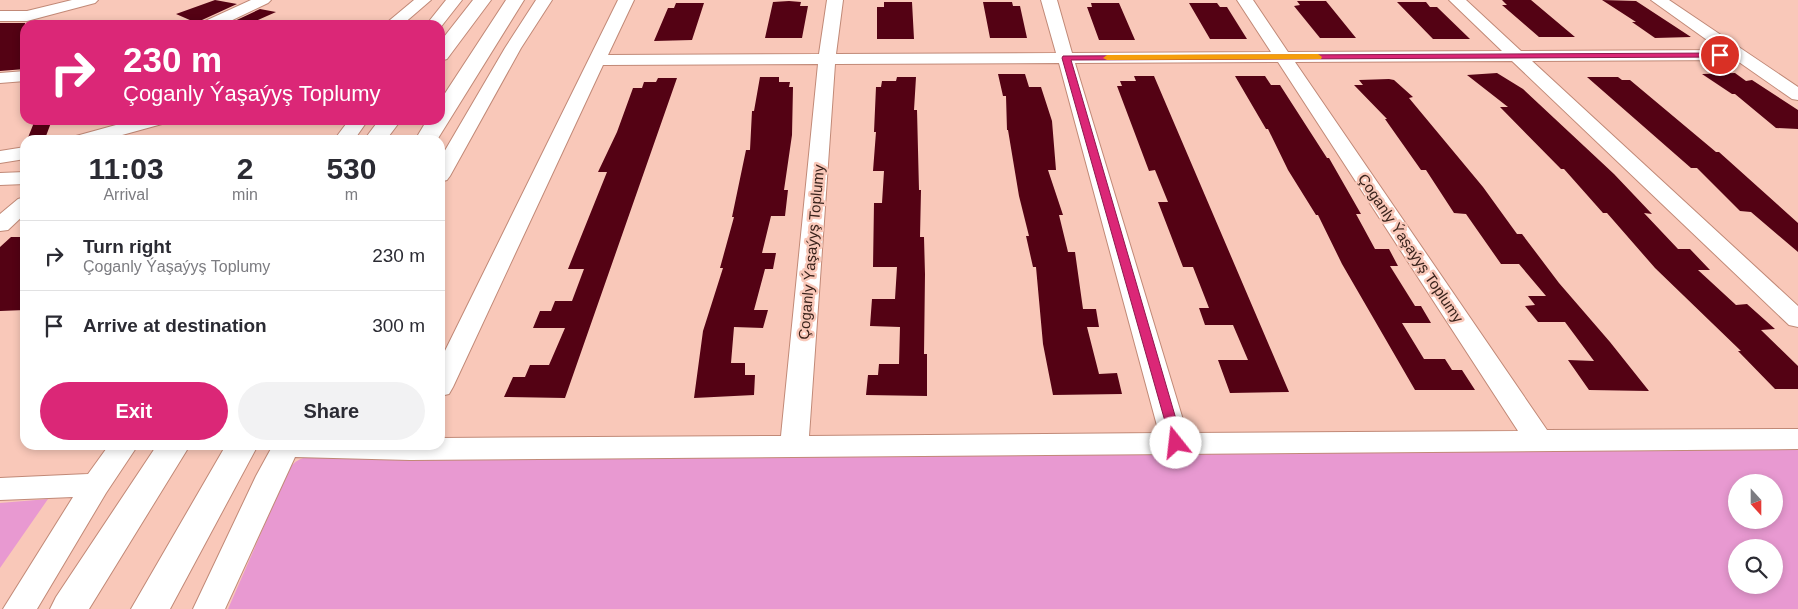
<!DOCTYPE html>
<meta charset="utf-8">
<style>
:root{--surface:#fff;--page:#f2f2f3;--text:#2b2b33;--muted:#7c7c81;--line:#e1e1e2;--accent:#db2777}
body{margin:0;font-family:Helvetica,sans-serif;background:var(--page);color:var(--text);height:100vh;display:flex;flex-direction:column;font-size:19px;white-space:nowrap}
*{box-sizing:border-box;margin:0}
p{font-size:16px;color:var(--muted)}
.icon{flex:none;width:28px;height:28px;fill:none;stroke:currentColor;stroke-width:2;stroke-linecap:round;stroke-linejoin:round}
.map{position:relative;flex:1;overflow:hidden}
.drawer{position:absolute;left:20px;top:135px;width:425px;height:315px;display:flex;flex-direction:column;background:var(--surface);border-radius:15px;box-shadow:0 2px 8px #0003}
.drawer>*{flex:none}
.top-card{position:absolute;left:20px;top:20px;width:425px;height:105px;border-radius:15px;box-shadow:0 2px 8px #0003;background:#db2777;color:#fff;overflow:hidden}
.needle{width:32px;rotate:159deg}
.tools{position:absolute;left:1728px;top:474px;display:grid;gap:10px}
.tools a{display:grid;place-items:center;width:55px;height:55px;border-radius:50%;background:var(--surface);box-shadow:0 2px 8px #0003;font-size:25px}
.pin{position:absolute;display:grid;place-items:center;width:42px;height:42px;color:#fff;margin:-21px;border:2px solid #fff;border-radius:50%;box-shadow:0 1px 5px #0007}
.me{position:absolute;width:55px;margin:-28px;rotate:344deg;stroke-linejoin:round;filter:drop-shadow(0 0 4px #0008)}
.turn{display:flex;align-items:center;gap:18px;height:105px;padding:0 20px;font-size:22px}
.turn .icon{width:65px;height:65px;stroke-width:2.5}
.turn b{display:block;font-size:35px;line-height:42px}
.eta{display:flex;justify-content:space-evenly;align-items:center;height:85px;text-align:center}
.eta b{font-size:30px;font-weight:700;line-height:35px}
.action{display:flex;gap:10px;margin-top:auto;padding:10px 20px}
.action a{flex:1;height:58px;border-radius:30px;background:var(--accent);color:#fff;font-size:20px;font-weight:700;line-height:58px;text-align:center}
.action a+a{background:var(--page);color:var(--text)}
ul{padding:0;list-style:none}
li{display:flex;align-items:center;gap:15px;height:70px;padding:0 20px;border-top:1px solid var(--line)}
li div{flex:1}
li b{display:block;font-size:19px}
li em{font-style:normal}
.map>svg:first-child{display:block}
.green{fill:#e899d1;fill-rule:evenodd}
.building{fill:#540214}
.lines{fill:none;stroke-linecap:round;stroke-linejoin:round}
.minor-casing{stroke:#c18977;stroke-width:2}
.primary-casing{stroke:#c18977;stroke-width:2}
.minor{fill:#fff;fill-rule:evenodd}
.primary{fill:#fff;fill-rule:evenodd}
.route{fill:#db2777;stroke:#8e194d}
.slow{fill:#f59e0b}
.labels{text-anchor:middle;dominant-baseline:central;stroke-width:5;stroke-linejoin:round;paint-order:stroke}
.street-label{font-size:15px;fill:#3a231c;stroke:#f9c8b9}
</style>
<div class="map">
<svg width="1798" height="609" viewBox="0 0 1798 609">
<rect width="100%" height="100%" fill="#f9c8b9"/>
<path class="green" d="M1798,445v164h-1570l61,-140c8,-12 20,-13 34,-16zM1736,482h38v38h-38zM1736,548h38v37h-38z
M48,499l-48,69v-65z"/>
<path class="building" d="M215,0l22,4 -35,16 -3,4 -23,-10z
M1502,0h29l44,37h-36l-37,-32h5z
M1602,0l34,1 55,36 -36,1 -23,-16h4z
M789,1l12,1 -1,4h8l-6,32h-37l8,-36z
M1297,1h29l30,37h-36l-26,-32 6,-1z
M884,2h28l2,37h-37v-32h7z
M983,2h29l1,4h7l7,32h-37z
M1397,2h29l4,5h7l33,32h-37z
M676,3h28l-12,37 -38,1 14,-33h6z
M1091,3h28l16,37h-36l-12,-33h5z
M1189,3h28l3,4h7l20,32h-37z
M260,9l16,3 -29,13h-21z
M0,23h25v46l-25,2z
M1497,73l26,16 91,85 38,40 -8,-1 34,36h12l20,21h-12l38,35 11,-1 28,25 -14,1 37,36v23h-23l-37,-38h3l-86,-83 -48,-55h-4l-39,-44h-3l-61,-62h8l-41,-32z
M1735,73l11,8 6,-1 46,30v19l-22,-1 -41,-34h-3l-30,-20z
M998,74h27l4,13h12l11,34 4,49h-8l15,45h-4l9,37h7l8,57h13l3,18h-12l12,47 18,-1 5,21 -69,1 -10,-51 -7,-77h-3l-7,-31h3l-10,-40 -11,-66h-1l-1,-34h-3z
M1134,76h20l135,316 -59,1 -12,-33h30l-15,-35h-28l-6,-17h10l-16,-41h-10l-25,-65h10l-13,-32 -6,1 -32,-85h5l-2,-5h16z
M1235,76h30l6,9h9l47,73h2l32,56h-5l19,35h14l9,17h-8l25,40h6l10,17h-29l22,36h21l7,11h10l13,20h-60l-73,-126 -24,-49h-2l-28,-45 -20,-41h-2z
M760,77h19v5h11l-1,5h4l-1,48 -8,55h4l-3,26h-14l-9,37h14l-3,16h-8l-11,41h14l-5,18 -29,-1 -3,36h14v12h10l-1,20 -60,3 9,-67 20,-63h-3l14,-51h-2l14,-67h4l2,-39h2z
M897,77h19l-2,33h3l2,80h2l-1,47h4l1,37 -1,80h3v42l-61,-1 2,-20h10l1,-11h20l1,-37 -30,-1 2,-27h23l2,-32h-24l1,-64h8l2,-32h-11l3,-39h-2l2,-45h5l1,-6h14z
M1587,77h31l4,3h8l86,72h3l79,71v29l-47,-40 -11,-1 -43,-43h-6z
M658,78h19l-112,320 -61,-1 9,-20h12l5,-12h19l16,-37h-32l7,-17h11l4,-10h17l12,-32h-16l39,-97h-9l19,-40 16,-44h9l2,-6h12z
M1389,79l5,1 19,17 -4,1 74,89 34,47h5l37,49 51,59 39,49 -60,-1 -21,-30 26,1 -29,-39h-27l-13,-16 10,-1 -7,-9h18l-27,-32h-18l-35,-50 -12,-1 -28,-43h-5l-36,-51h2l-33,-34h9l-4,-5z
M35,120h17l-6,16 -19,4z
M11,237h14v73l-25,1v-64z"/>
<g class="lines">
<g class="minor-casing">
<path id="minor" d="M72,0h26l-3,3 -68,18h-27v-10h27z
M251,0h20l-3,3 -46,22h-21l2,-3z
M414,0h17l-29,25h-18z
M446,0h16l-22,28v-3h-14z
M536,0h16l-31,48 -71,128 -3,4 -7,2v-23l65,-111z
M618,0h16l-26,55 211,-1 8,-54h16l-7,54 220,-1 -15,-53h16l15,53 199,-1 -34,-52h16l35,52 214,-1 -53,-51h17l55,51 200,-1 -70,-50h18l129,87v13l-6,-1 -56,-39 -204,1 266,245v21l-9,-2 -277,-264 -217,1 252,368 251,-1v20l-1388,11 -115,-3 -70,152h-32l63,-133 17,-31h167v-7l341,-2 37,-372 -215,1 -150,322 -4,7 -9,2v-35zM1278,62l240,369 -331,2 -112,-370zM1059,63l100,370 -350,3 26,-372z
M25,71v10l-25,2v-10z
M134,120h30l-2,4 -58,16h-31l3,-4z
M349,120h19l-14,20h-20z
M25,147v12l-25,4v-12z
M25,172v12l-25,1v-12z
M25,197v17l-17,16 -8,1v-17l18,-15z
M109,445h29l-32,48 -69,116h-34l70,-112 -73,3v-22l88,-4z"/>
</g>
<g class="primary-casing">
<path id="primary" d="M473,0h18l-44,59 -7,2v-19z
M506,0h18l-87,140h-22l12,-20h13v-19z
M379,120h22l-15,20h-22z
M157,445h33l-101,164h-39l6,-12z
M226,445h32l-88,164h-39z"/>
</g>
<use href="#minor" class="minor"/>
<use href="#primary" class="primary"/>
</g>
<path class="route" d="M1720,53h3v4l-652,3 112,383 -2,3h-9l-110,-388 1,-2z"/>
<path class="slow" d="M1318,54l4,3 -1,2 -214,1 -4,-2 4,-3z"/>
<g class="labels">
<g class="street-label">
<text transform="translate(1411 248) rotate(56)">Çoganly Ýaşaýyş Toplumy</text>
<text transform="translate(811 252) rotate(-85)">Çoganly Ýaşaýyş Toplumy</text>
</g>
</g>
</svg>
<div class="tools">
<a><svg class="needle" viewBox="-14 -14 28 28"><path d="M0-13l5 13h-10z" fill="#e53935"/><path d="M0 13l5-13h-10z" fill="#7c7c81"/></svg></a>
<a><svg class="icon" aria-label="search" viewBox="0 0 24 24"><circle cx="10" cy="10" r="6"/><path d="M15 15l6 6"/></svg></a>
</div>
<div class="pin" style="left:1720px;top:55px;background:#d93025"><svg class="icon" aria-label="arrive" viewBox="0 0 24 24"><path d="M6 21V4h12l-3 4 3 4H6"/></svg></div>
<svg class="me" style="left:1176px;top:443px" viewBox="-20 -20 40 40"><circle r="19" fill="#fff"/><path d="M0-13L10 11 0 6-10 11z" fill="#db2777"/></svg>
<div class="top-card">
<div class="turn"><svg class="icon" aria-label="right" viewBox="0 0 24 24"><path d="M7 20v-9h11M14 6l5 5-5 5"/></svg><div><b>230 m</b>Çoganly Ýaşaýyş Toplumy</div></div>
</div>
<section class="drawer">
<div class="eta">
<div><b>11:03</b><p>Arrival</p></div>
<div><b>2</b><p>min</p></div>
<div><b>530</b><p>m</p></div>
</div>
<ul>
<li><svg class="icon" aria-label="right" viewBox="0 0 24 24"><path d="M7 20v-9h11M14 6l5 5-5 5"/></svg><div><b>Turn right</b><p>Çoganly Ýaşaýyş Toplumy</p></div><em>230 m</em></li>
<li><svg class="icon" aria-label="arrive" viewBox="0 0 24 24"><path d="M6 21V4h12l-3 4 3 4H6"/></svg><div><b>Arrive at destination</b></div><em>300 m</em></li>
</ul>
<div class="action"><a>Exit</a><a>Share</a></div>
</section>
</div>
